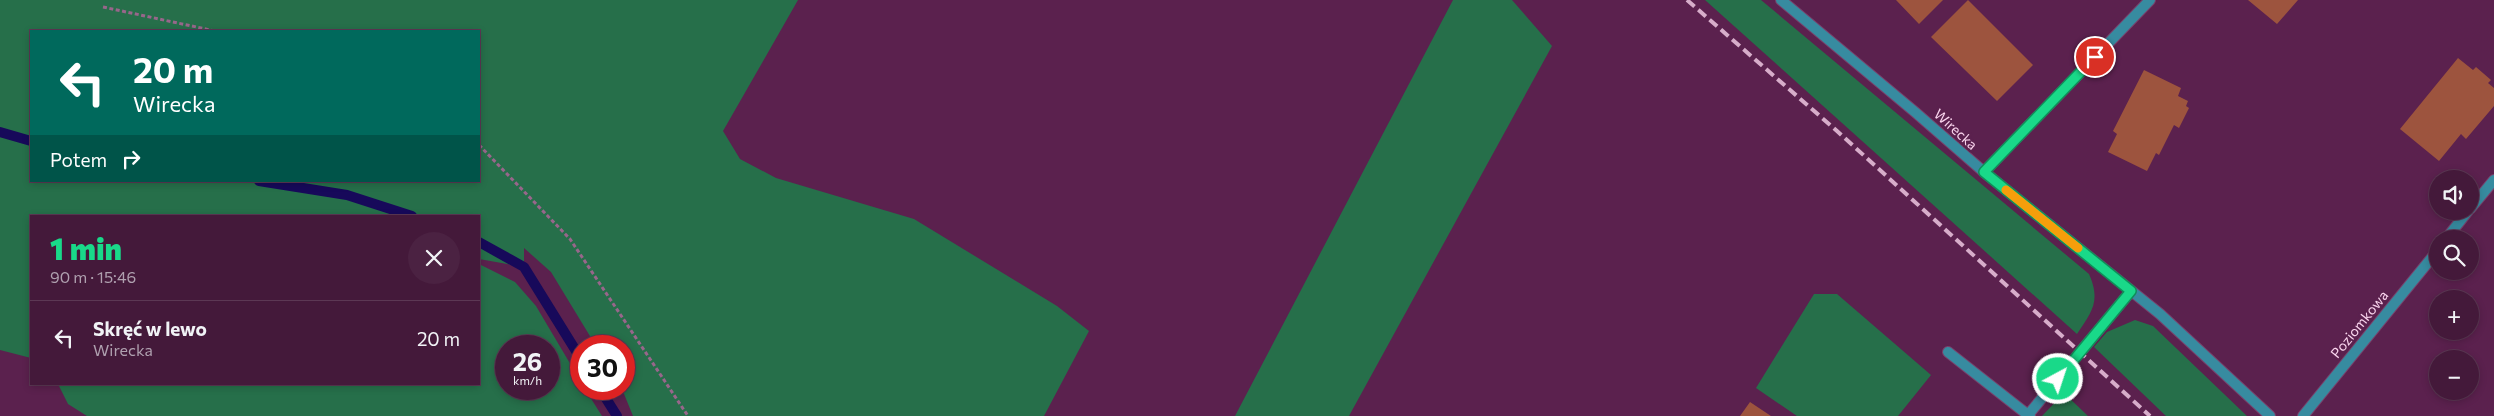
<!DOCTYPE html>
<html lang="pl">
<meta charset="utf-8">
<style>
:root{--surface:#44193a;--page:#4b2242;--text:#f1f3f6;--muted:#afa0af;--line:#5c3854;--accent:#19d989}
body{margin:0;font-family:Commissioner,sans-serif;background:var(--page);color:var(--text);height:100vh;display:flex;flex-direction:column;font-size:19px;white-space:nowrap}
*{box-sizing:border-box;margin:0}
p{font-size:16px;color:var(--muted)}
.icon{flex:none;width:28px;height:28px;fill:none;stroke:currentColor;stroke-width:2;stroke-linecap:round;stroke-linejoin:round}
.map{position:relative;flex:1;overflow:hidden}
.side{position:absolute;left:30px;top:215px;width:450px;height:170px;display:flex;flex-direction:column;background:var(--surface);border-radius:0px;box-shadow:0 2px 8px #0003,0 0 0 1px var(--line)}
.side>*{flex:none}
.hud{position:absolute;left:30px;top:30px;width:450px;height:152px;border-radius:0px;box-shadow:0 2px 8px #0003,0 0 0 1px var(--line);background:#00695c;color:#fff;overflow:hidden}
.buttons{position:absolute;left:2429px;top:170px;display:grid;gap:10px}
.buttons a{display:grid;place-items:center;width:50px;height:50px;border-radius:50%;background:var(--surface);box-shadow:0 2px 8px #0003,0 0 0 1px var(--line);font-size:25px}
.speed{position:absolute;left:495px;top:335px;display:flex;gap:10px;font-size:25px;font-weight:700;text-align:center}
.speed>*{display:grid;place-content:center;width:65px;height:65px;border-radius:50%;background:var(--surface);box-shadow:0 2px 8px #0003,0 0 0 1px var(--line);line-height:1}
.speed small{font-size:12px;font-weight:400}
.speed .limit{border:8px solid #d22;background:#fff;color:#111}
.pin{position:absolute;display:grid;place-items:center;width:42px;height:42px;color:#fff;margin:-21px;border:2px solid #fff;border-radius:50%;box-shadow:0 1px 5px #0007}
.me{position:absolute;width:55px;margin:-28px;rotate:40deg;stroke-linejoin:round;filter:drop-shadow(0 0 4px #0008)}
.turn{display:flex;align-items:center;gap:18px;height:105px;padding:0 20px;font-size:22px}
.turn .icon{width:65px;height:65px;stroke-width:2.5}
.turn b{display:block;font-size:35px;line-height:42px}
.then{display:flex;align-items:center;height:48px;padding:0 20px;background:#0003;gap:10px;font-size:19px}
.round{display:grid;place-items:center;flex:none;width:52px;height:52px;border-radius:26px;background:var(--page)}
.headline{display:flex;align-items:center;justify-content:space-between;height:85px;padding:0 20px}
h1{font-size:30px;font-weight:800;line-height:38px;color:var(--accent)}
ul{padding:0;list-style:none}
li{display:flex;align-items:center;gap:15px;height:75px;padding:0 20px;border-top:1px solid var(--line)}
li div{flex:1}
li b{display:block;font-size:19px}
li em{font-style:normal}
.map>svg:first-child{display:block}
.green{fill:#266f4a;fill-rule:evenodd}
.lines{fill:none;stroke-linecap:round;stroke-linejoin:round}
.stream{stroke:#17095a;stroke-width:10}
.building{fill:#9d543e}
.street-casing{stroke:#78416b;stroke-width:12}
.path{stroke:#98668b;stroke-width:3;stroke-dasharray:4 2.5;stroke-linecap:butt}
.street{stroke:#378ba0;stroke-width:10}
.rail{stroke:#d7adca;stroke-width:4;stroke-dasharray:10 5;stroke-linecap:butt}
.route-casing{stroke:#108d59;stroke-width:12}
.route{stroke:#19d989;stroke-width:9}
.slow{stroke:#f59e0b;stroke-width:9}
.labels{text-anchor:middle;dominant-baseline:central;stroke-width:5;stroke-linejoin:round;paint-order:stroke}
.street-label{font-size:14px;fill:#fad5ee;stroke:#5b214e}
</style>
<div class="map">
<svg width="2494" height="416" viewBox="0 0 2494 416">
<rect width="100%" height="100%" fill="#5b214e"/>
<path class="green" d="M0,0h798l-75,131 17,28 36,19 138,41 143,87 32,25 -45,85h-411l-11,-27h2v-43h-28l-45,-74 -27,-24v19l-45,-8v-43h-448v142l-31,-8zM31,31h448v150h-448z
M1453,0h59l40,46 -203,370h-114z
M1705,0h56l328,274c12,27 3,38 -12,60z
M479,264l36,18 21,24 45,76v7h4l17,27h-515l-19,-12 -10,-20h421zM506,346h43v43h-43z
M1814,294h23l94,81 -33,41h-101l-41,-28z
M2135,320l18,6 94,90h-81l-72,-69 13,-15z
M2064,393l24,23h-46z"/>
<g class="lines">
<path class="stream" d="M0,132l31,9
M259,181l88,14 65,21
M479,242l45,25 57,92
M600,389l17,27"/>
</g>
<path class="building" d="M1896,0h47l-24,24z
M1968,0l65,65 -36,36 -66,-64z
M2248,0h50l-21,24z
M2458,58l15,12 3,-3 15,13 -3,3 6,5v18l-28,33 -5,-5 -22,27 -39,-32z
M2144,70l37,18 -3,8 10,5 -2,5 3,2 -10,20 -5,-3 -15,30 -3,-2 -9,18 -39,-19 9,-18 -4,-3z
M1750,402l21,14h-31z"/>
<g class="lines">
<g class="street-casing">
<path id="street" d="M1781,0l134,112 69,60 176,142 110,102
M1984,172l166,-172
M2470,209l24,-29
M2446,239l22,-28
M1948,352l80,63
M2030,416l-2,-1 103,-124
M2303,416l135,-166"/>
</g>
<path class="path" d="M103,7l112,24
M479,145l91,94 118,177"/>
<use href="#street" class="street"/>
<path class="rail" d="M1687,0l150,131 313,285"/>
</g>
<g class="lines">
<g class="route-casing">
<path id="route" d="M2058,379l73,-88 -147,-119 111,-115"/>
</g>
<use href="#route" class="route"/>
<path class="slow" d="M2006,190l72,58"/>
</g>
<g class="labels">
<g class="street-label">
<text transform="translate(1956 129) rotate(42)">Wirecka</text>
<text transform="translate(2359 324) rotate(-51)">Poziomkowa</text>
</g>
</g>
</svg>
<div class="buttons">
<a><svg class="icon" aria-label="sound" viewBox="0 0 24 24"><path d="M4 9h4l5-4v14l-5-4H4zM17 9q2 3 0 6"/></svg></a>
<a><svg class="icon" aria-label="search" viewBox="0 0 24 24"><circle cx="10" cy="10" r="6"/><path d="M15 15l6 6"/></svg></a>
<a>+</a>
<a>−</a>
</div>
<div class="speed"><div>26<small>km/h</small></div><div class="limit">30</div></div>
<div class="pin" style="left:2095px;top:57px;background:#d93025"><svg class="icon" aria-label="arrive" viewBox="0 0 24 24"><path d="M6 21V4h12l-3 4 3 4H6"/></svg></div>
<svg class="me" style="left:2058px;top:379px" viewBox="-20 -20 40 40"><circle r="17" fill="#19d989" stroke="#fff" stroke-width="3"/><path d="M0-11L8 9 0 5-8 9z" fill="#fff"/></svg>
<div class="hud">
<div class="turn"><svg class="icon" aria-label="left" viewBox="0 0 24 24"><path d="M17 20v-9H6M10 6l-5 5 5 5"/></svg><div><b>20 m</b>Wirecka</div></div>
<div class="then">Potem<svg class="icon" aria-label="right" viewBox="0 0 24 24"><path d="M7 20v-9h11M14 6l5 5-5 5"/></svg></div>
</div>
<section class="side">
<div class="headline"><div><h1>1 min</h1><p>90 m · 15:46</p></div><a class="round"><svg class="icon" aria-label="close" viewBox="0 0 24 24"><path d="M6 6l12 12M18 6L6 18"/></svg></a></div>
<ul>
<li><svg class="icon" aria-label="left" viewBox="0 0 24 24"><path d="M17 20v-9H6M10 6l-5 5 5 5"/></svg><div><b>Skręć w lewo</b><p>Wirecka</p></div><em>20 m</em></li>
</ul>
</section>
</div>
